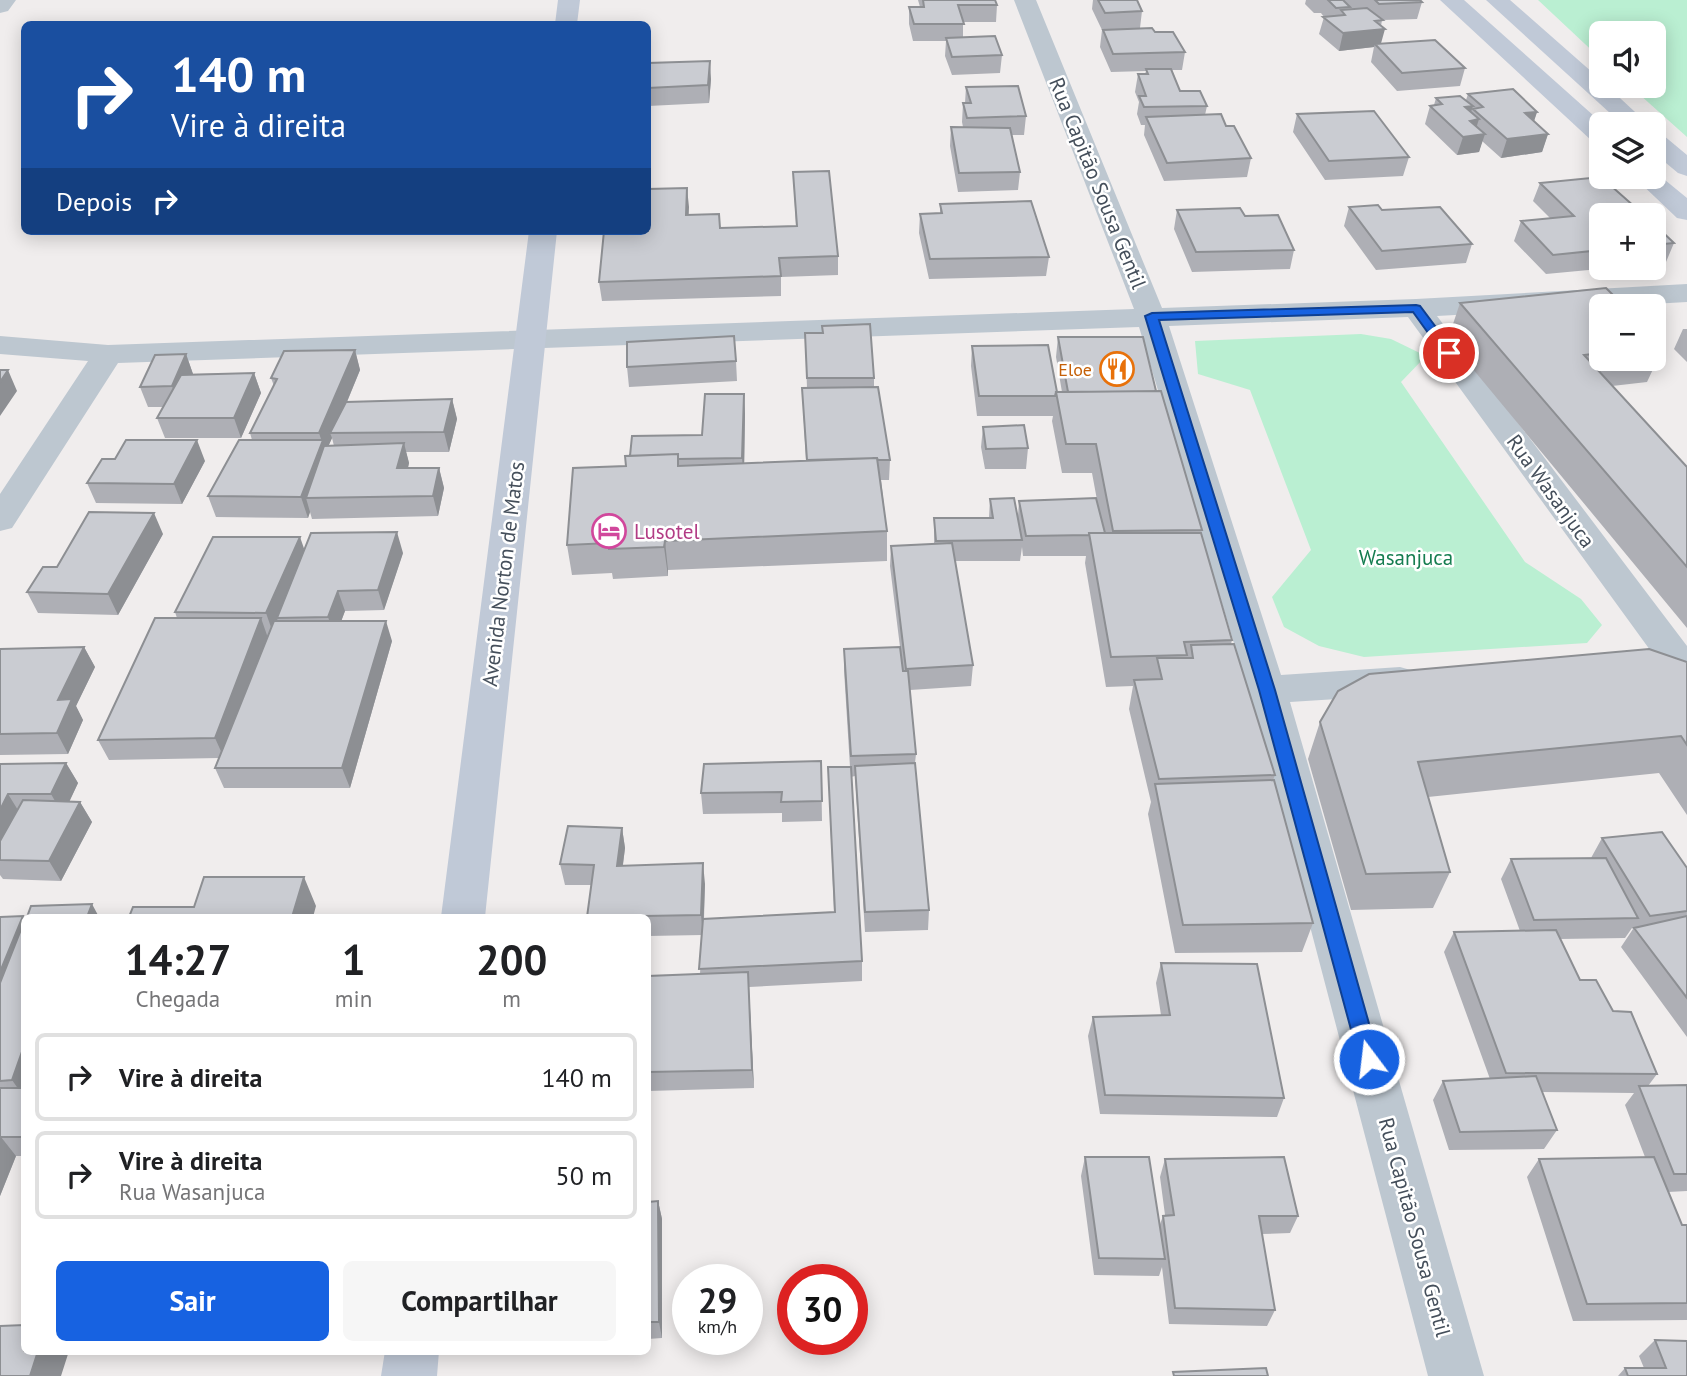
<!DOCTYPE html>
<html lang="pt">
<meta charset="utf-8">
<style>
:root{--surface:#fff;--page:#f6f6f6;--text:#202124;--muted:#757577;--line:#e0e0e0;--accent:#1762e1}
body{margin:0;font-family:"PT Sans",sans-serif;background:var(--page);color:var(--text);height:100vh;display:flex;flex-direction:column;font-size:26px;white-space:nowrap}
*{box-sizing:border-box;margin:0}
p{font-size:23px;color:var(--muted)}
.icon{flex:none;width:38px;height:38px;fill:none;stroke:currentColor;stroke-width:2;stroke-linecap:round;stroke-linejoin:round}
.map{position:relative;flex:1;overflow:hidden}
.panel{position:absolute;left:21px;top:914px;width:630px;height:441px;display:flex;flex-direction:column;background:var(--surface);border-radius:10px;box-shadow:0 4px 18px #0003}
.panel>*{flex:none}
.top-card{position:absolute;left:21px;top:21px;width:630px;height:214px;border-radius:10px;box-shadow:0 4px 18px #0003;background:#1a4fa0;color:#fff;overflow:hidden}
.tools{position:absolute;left:1589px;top:21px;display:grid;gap:14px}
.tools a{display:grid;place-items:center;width:77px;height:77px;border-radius:10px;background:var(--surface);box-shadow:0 4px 18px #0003;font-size:35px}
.speed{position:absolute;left:672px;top:1264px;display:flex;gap:14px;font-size:35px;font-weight:700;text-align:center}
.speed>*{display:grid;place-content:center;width:91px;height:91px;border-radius:50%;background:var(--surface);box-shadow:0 4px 18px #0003;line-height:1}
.speed small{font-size:18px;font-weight:400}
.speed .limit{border:10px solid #d22;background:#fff;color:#111}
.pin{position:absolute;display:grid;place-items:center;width:60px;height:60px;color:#fff;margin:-30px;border:4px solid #fff;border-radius:50%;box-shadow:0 2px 7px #0007}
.me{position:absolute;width:77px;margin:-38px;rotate:345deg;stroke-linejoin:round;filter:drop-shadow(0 0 5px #0008)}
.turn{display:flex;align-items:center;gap:24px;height:147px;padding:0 35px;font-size:32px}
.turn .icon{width:91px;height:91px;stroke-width:2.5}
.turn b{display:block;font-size:49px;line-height:60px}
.then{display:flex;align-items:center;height:66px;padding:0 35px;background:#0003;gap:14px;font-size:26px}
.eta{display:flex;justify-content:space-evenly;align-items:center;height:119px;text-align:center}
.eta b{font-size:42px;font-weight:700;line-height:49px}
.button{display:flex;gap:14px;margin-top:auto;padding:14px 35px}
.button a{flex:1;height:80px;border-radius:10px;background:var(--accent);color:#fff;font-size:28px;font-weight:700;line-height:80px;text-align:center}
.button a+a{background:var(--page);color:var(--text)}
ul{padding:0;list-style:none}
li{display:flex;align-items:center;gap:21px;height:88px;margin:0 14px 10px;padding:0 21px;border:4px solid var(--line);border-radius:10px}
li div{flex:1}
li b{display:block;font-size:26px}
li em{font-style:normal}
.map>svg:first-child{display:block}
.green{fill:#baefd2}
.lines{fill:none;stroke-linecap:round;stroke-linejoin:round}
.street{fill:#bdc7d0;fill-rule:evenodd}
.secondary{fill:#c0c9d7;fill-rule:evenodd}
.wall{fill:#aeafb5;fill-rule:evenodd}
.shaded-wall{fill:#8d8f93}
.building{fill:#caccd2;stroke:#8d8f93;stroke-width:2}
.route{fill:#1762e1;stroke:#0f4092;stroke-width:2}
.labels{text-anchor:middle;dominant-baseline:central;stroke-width:5;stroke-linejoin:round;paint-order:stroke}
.far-food-label{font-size:18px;fill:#c56008;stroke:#fff;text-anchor:end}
.street-label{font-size:21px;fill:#454f5b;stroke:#fff}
.hotel-label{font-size:21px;fill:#b23c85;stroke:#fff;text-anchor:start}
.park-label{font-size:21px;fill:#157d50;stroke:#fff}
</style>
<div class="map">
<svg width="1687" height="1376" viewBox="0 0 1687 1376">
<rect width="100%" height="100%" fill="#f0eded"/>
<path class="green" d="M1538,0h149v137l-57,-51h24v-53h-53v26z
M1361,334l30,5 35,17 -25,26 124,180 56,37 21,26 -15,18 -223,14 -45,-11 -35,-19 -12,-30 39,-47 -61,-160 -52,-16 -3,-33z"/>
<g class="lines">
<path class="street" d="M0,0h16l-8,11 -8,2z
M1014,0h22l126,308 254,-9 271,-15v18l-250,14 250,330v41l-13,-4 -266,-366 -239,9 112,349 119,-8 14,4 5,10 -5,10 -14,4 -110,7 194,674h-56l-180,-686 -109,-363 -1021,36 -106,165 -12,3v-37l88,-133 -88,-7v-18l108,9 1026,-36z"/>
<path class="secondary" d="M558,0h22l-3,24h-22z
M1440,0h24l139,124 -2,19 -9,-2z
M1486,0h24l91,80v6h6l41,38h-26z
M1654,133l9,2 24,20v21l-9,-3 -24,-20z
M1654,171l33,27v22l-10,-2 -43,-41h20z
M529,231h28l-72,686h-44z
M385,1351h54l-2,25h-56z"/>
</g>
<path class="wall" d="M918,0h77l2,5 -1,17h-33v16l39,17 -2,18 -48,2 -7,-19 1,-15h-33l-4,-17v-17h11z
M1093,0h44l5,11 -2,17 15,4 30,20 -3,18h-10l8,21 27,15 -2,9 21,11 25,32 -4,19 -83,4 -20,-46 1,-10h-4l-4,-11 2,-12 -4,-10 3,-18h7l1,-3 -35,1 -11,-25 2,-17 -10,-21z
M1306,0h114l2,2 -5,17 -35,1 -1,6v18l84,24 -5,18 -63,5 -26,-29 3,-15 -35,4 -20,-17 5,-17 -3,-4h-7l-9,-9z
M648,63l63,16 -2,24 -61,3z
M966,87l60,29 -2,19h-12l8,37 -2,18 -60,2 -8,-46 1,-19h12l-1,-5 1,-19h2z
M1468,94l69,18 -3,9 14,13 -6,18 -41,6 -19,-17 -3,11 -22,3 -32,-31 5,-18 4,-1 2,-7 30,2z
M1297,114l112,43 -6,19 -78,4 -32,-48z
M793,172l45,84v19l-57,2v19l-179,5 -3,-19 88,-94 1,27 31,-1 1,14 76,-2z
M1540,183l61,32v53h9l-64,6 -32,-33 7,-20 29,-3 -17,-17z
M940,204l109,53 -3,19 -117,3 -10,-46 1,-19 20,-1z
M1349,207l33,3 90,34 -6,19 -90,7 -32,-44z
M1177,210l68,6 49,34 -4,19 -98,3 -18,-43z
M1654,224l20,19 -8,19 -12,1z
M1460,303l141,3v53h53v-23l10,10 -17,36 -35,4 75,81v161l-239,-289z
M822,326l52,52v9l16,73 -1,20h-8l6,51v30l-219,9v6l-55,3 -1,-6 -40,2 -5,-30 59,-79 4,-10 72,-21 42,-41 1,20 -1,49 62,-2 -4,-73h5l-2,-55h17z
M1683,329h4v33l-13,-13z
M1058,337l98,54 46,139 -1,3 31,107 -1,4 44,131 -2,5 40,143 -11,29 -127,1 -27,-139 3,-12 -22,-93 4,-23 -27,1 -21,-124 1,-7h-63l-1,-9 -2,14h-65l18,104 -2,21 -61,4 6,64 -1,9 14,147 -1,20 -63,2 -10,-156 -4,1 11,184v20l-113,6 5,101 -106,3v-115l52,-2 2,-39 -54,1v-19h-61l4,-32h-26l-5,-21 62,-36 3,20 -2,17 82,19 -1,35 130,-7 -6,-145h22l-6,-97v-21l56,-2 -10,-81 1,-20 43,-2v-26h55l1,-19 28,17 1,-15 78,-1 -5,-27h-30l-10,-52 1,-5h-76l-6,-50 1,-20 85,46h5l-6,-35z
M355,350l5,20 -13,32 105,-3 5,20 -8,33h-43l3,11 -1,5h31l5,20 -6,28 -126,3 -2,-7 -2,6 -92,-1 -8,-21 44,-56 -2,-7 24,-47 -3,-8zM332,438l2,8h-6z
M186,354l7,20 61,-1 7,20 -20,45h-76l-8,-20 7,-11h-16l-8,-20z
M736,361l1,20 -108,6 -2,-20z
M983,427l45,21 -2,21h-41l-4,-22z
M205,461l-23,43 -86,-1 -9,-20z
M163,534l-45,81 -80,-2 -11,-21 30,-25z
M304,549l99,4 -19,57 -39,1 -4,10 51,20 -42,147h-126l-9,-20 4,-10 -110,2 -11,-20 79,-122 -2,-6z
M84,647l11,20 -19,39 7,14 -15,34 -68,1v-106z
M1687,662v153l-28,-42 -231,24 22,75 -17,36 -82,2 -43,-151 12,-37z
M821,761l1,60 -40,1v-9l-79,1 -2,-21z
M66,763l12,20 -9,19h11l12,20 -31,59 -58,-2 -3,-4v-111z
M1602,838l85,30v169l-66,-90 12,-18 -1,-1 -7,10 -65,1 20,41 33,31 44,63 -9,12 39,-1v106l-19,1 14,33h5v95l-114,1 -46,-144 12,-18 106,-2 -20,-52 9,-12 -92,-1 15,38 -13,19 -95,1 -16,-50 10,-19 47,-2 -46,-127 10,-20 66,-1 -19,-52 10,-20 80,-1z
M23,916l1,3v237h-8l-16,40v-279z
M1161,963l123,135 -7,19 -177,-3 -12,-78 5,-19 68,-2 -5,-32z
M1085,1157l74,70 4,-11 2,-1 -5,-38 5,-18 133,57 -8,17 -28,1 13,76 -8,16 -98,-2 -7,-57 -3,9 -65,-1 -13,-99z
M658,1201l4,18v119l-14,1v-137z
M1655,1340l32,36h-69l7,-8h19l-5,-12z"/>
<path class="shaded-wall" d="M1385,29l-5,18 -5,-3 -1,3 -35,4 4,-18z
M710,61l1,18 -2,24 -1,-18z
M1473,106l-6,18 -2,-17z
M1537,112l-6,18 -6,-17z
M1479,119l-5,16 11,-1 -6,18 -22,3 6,-18 7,-16z
M1548,134l-6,18 -41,6 6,-19z
M687,188l2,19 -1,27 -2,-19z
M355,350l5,20 -26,63h-4l2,5 -26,60 4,14 -2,6 -7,-21 21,-55 -3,-9z
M186,354l7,20 -14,32 -7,-20z
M8,370l9,21 -17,25v-34z
M254,373l7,20 -20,45 -7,-20z
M744,394l1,20 -1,64 -2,-20z
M452,399l5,20 -8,33 -5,-20z
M197,440l8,21 -23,43 -8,-20z
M404,443l5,20 -6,25 -6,-20z
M439,468l5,20 -6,28 -5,-20z
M154,513l9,21 -45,81 -10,-21z
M397,532l6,21 -19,57 -6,-20z
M300,537l7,20 -30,61 1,4 -5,11 -7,-20z
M665,541l3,29v6l-4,-29z
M338,591l7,20 -10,27 -7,-21z
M261,618l7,20 -44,120 -9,-20z
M386,621l6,20 -42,147 -8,-20z
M84,647l11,20 -19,39 7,14 -15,34 -11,-21 1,-33z
M66,763l12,20 -15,32 -12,-21z
M8,794l13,21 -21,39v-44z
M80,802l12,20 -31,59 -12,-20z
M622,828l3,20 -5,38 -3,-20z
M703,863l2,21 -2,51 -2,-20z
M304,877l12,29 -3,11h-21z
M92,904l7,13h-12z
M23,916l1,3v46l-24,62v-55z
M748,972l1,20 5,96 -2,-18z
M24,1046v51l-12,-17z
M1,1137l15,19 -16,40v-56z
M658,1201l4,18v119l-3,-16z
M38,1351h31l-8,25h-31z"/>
<path class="building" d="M923,0h72l2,5h-39l6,19h-50l-5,-17h15z
M1098,0h39l5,11 -37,2z
M1328,0h15l7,7 -14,1z
M1375,0h45l2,2 -43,2z
M1367,8l16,12 -8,1 10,8 -42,4 -20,-16 22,-2 -4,-5z
M1152,28l3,4h18l12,20 -72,2 -10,-24z
M995,36l7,19 -50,2 -6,-19z
M1435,40l30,28 -63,5 -27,-29z
M710,61l-2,24 -60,3v-25z
M1146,69h25l9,22h20l7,15 -63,1 -5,-11h7l-8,-22h10z
M1018,86l8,30 -59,2 -4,-15h8l-5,-16z
M1513,89l24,23 -12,1 23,21 -41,5 -34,-30 10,-2 -15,-13z
M1460,96l13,10 -8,1 14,12 -9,2 15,13 -22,3 -33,-31 12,-2 -6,-6z
M1374,111l35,46 -80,4 -32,-47z
M1221,114l5,12h8l17,32 -84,5 -21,-46z
M951,127l59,1 10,44 -61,1z
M829,171l9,85 -59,2 2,18 -182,6 5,-51h44v-42l39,-1 -1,27 33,-1 1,14 77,-2 -4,-54z
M1601,177l43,38h-43v35l-48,5 -32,-34 53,-5 -34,-33z
M1031,201l18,56 -119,2 -10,-45 22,-1 -2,-9z
M1378,205l4,5 58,-3 32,37 -90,7 -33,-44z
M1240,208l5,8 33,-1 16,35 -98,2 -19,-42z
M1654,224l20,19 -20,2z
M1606,288l18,18h-23v47l-17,2 103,112v100l-227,-264z
M870,324l4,54h-67l-2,-45h18l-1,-7z
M734,336l2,25 -109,6v-25z
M1654,336l10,10 -10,1z
M1058,337h85l13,54 -88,1z
M1048,345l9,47h-1l-1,4h-76l-7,-50z
M355,350l-36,83h-69l27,-54 -6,-1 13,-27z
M186,354l-14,32 -32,1 15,-32z
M0,370h8l-8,12z
M254,373l-20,45h-77l24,-43z
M878,387l12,73h-12l-1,-2 -70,2 -5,-72z
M1161,391l41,139 -89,1 -17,-87h-30l-10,-52z
M705,394h39l-2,64 -64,1v-5l-48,2 2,-20 70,-1z
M452,399l-8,33 -114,1 16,-31z
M1024,425l4,23 -42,1 -3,-22z
M126,440h71l-23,44 -87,-1 15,-24h13z
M239,440h84l-22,57 -93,-1z
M404,443l-7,25h42l-6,28 -127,2 18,-52z
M678,454v12l199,-8 10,73 -222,10 -1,6 -55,2v-6l-42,2 6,-77 53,-2 -1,-10z
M1014,498l8,42 -86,1 -2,-23h59l-3,-19z
M1096,498l9,35h-16v2l-63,1 -7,-35z
M89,512l65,1 -46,81 -81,-2 16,-25h14z
M397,532l-19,58 -40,1 -10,26 -51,1 34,-85z
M1089,533h112l31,107 -48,2 3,13 -76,2z
M213,537h87l-34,76 -91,-1z
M952,543l21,122 -67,4 -15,-123z
M155,618h106l-46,120 -117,2z
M274,621h112l-44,147h-127z
M1234,644l41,131 -116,4 -25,-99 28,-1 -5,-21h36l-2,-13z
M84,647l-26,53 14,-1 -15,34 -57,1v-85z
M900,647l3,24h5l8,83 -65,2 -7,-107z
M1649,649l38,13v83l-6,-9 -263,26 32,110 -84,2 -46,-152 18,-31 31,-17z
M821,761l1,40 -41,1 1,-10 -81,1 3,-29z
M66,763l-15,31h-43l-8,16v-46z
M915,763l14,147 -64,2 -10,-146z
M828,767h23l11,194 -163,8 4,-50 132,-7z
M1274,780l39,143 -130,2 -28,-141z
M23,800l57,2 -31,59 -49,-1v-19z
M568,826l54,2 -5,38 86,-3 -2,52 -114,2 7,-52 -34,-1z
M1662,832l25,36v43l-37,5 -48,-78z
M1606,858l32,60 -104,2 -23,-61z
M204,877h100l-12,40h-163l4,-10h61z
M92,904l-5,13h-60l4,-11z
M23,916l-23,56v-55z
M1687,916v82l-53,-70z
M24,922v124l-12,34 -12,1v-98z
M1556,930l24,50h16l17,31 18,1 26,62 -151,-1 -52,-141z
M1161,963l96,1 27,134 -179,-3 -12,-78 77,-2z
M748,972l4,98 -104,2v-96z
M1536,1076l21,54 -97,2 -17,-51z
M1687,1085v89h-13l-35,-88z
M0,1088h24v49h-23l-1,3z
M1085,1157h64l16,102 -66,-1z
M1284,1157l14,59h-39l16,94 -100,-2 -12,-92 11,-1 -9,-56z
M1654,1157l28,68h5v78l-100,1 -48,-145z
M658,1201l1,121h-11v-120z
M24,1325v26h14l-8,25h-30v-50z
M1655,1340l32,1v35h-59l-3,-8h41z
M1266,1368l2,8h-94l-1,-4z"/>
<path class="route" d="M1416,305l4,1 33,44v5h-9l-31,-43 -254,8 116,370 104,369 -3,7 -7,2 -7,-2 -3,-7 -100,-369 -114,-374 7,-3z"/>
<defs>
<g id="restaurant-ring" transform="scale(1.75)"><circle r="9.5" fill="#fff" stroke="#e8710a" stroke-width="1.5"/><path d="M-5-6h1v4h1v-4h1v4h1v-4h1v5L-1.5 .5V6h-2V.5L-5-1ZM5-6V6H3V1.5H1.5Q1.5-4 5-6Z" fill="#e8710a"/></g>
<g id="hotel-ring" transform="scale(1.75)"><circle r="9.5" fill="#fff" stroke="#d1479c" stroke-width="1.5"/><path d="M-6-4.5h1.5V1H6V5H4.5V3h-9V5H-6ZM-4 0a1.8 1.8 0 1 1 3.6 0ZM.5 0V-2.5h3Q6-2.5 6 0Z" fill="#d1479c"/></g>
</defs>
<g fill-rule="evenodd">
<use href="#restaurant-ring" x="1117" y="369"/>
<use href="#hotel-ring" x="609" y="531"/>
</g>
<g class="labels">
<g class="far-food-label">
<text x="1092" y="369">Eloe</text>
</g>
<g class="street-label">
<text transform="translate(1098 183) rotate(68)">Rua Capitão Sousa Gentil</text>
<text transform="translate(1551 491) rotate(54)">Rua Wasanjuca</text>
<text transform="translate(503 574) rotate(-83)">Avenida Norton de Matos</text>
<text transform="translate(1415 1227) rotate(75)">Rua Capitão Sousa Gentil</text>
</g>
<g class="hotel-label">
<text x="634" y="531">Lusotel</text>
</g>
<g class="park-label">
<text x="1406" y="557">Wasanjuca</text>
</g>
</g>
</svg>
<div class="tools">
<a><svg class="icon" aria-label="sound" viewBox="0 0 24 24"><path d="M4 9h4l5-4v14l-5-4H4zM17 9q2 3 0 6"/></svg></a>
<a><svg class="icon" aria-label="layers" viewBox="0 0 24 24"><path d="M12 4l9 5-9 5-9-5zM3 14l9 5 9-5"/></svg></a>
<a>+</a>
<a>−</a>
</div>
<div class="speed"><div>29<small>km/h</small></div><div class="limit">30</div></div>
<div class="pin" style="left:1449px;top:353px;background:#d93025"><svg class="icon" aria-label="arrive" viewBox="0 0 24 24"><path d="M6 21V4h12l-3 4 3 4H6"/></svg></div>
<svg class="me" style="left:1369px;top:1059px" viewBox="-20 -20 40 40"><circle r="17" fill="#1762e1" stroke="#fff" stroke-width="3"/><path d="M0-11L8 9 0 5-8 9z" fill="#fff"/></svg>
<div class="top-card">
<div class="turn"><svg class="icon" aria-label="right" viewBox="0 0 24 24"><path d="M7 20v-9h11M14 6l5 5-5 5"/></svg><div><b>140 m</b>Vire à direita</div></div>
<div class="then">Depois<svg class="icon" aria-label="right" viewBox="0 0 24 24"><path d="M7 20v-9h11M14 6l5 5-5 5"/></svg></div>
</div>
<section class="panel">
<div class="eta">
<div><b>14:27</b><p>Chegada</p></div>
<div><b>1</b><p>min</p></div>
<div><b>200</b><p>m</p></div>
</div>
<ul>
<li><svg class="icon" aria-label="right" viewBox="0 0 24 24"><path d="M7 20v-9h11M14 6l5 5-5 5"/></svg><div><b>Vire à direita</b></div><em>140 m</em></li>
<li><svg class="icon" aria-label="right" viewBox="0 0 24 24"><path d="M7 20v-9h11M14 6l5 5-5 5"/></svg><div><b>Vire à direita</b><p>Rua Wasanjuca</p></div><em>50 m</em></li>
</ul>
<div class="button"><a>Sair</a><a>Compartilhar</a></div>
</section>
</div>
